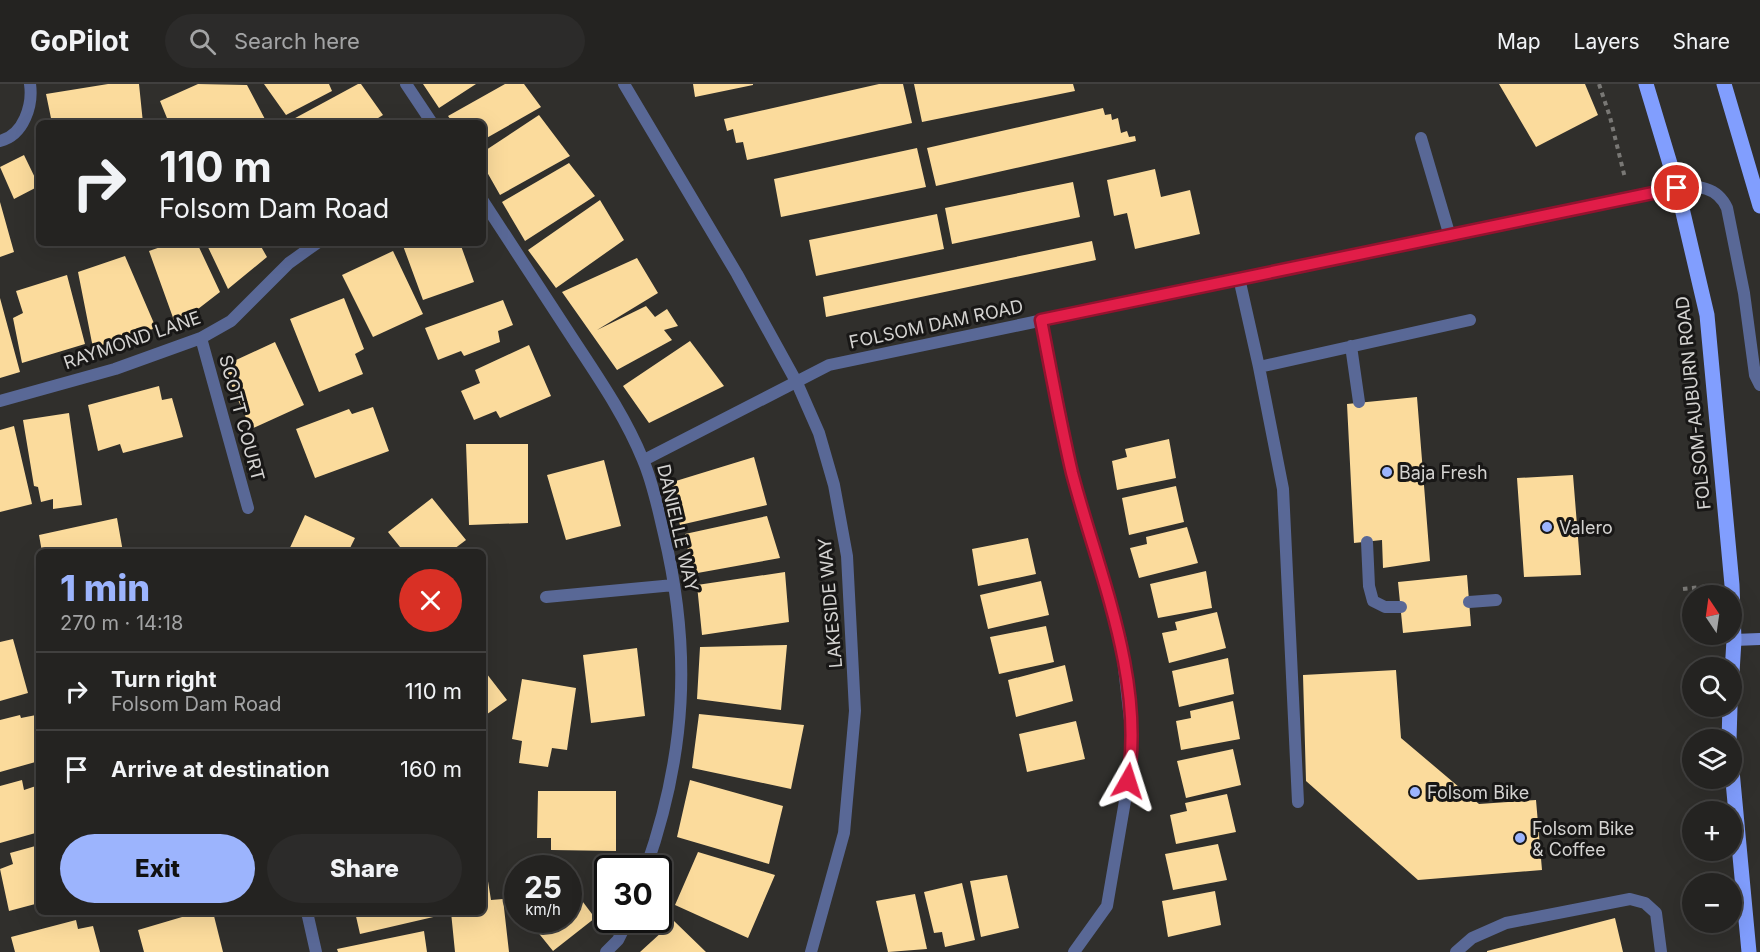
<!DOCTYPE html>
<meta charset="utf-8">
<style>
:root{--surface:#242321;--page:#2c2b2a;--text:#f1f3f6;--muted:#a3a4a5;--line:#41403f;--accent:#9cb4fd}
body{margin:0;font-family:Inter,sans-serif;background:var(--page);color:var(--text);height:100vh;display:flex;flex-direction:column;font-size:22px;white-space:nowrap}
*{box-sizing:border-box;margin:0}
p{font-size:20px;color:var(--muted)}
.icon{flex:none;width:33px;height:33px;fill:none;stroke:currentColor;stroke-width:2;stroke-linecap:round;stroke-linejoin:round}
.map{position:relative;flex:1;overflow:hidden}
.side{position:absolute;left:36px;top:465px;width:450px;height:366px;display:flex;flex-direction:column;background:var(--surface);border-radius:9px;box-shadow:0 6px 24px #0002,0 0 0 2px var(--line)}
.side>*{flex:none}
.hud{position:absolute;left:36px;top:36px;width:450px;height:126px;border-radius:9px;box-shadow:0 6px 24px #0002,0 0 0 2px var(--line);background:#242321;color:var(--text);overflow:hidden}
.needle{width:39px;rotate:347deg}
.buttons{position:absolute;left:1682px;top:501px;display:grid;gap:12px}
.buttons a{display:grid;place-items:center;width:60px;height:60px;border-radius:50%;background:var(--surface);box-shadow:0 6px 24px #0002,0 0 0 2px var(--line);font-size:30px}
.speed{position:absolute;left:504px;top:771px;display:flex;gap:12px;font-size:30px;font-weight:700;text-align:center}
.speed>*{display:grid;place-content:center;width:78px;height:78px;border-radius:50%;background:var(--surface);box-shadow:0 6px 24px #0002,0 0 0 2px var(--line);line-height:1}
.speed small{font-size:15px;font-weight:400}
.speed .limit{border:3px solid #111;border-radius:9px;background:#fff;color:#111}
.pin{position:absolute;display:grid;place-items:center;width:51px;height:51px;color:#fff;margin:-26px;border:3px solid #fff;border-radius:50%;box-shadow:0 2px 6px #0007}
.me{position:absolute;width:66px;margin:-33px;rotate:6deg;stroke-linejoin:round;filter:drop-shadow(0 0 4px #0008)}
.turn{display:flex;align-items:center;gap:21px;height:126px;padding:0 24px;font-size:27px}
.turn .icon{width:78px;height:78px;stroke-width:2.5}
.turn b{display:block;font-size:42px;line-height:51px}
.round{display:grid;place-items:center;flex:none;width:63px;height:63px;border-radius:32px;background:var(--page)}
.head{display:flex;align-items:center;justify-content:space-between;height:102px;padding:0 24px}
h1{font-size:36px;font-weight:800;line-height:45px;color:var(--accent)}
.button{display:flex;gap:12px;margin-top:auto;padding:12px 24px}
.button a{flex:1;height:69px;border-radius:36px;background:var(--accent);color:#111;font-size:24px;font-weight:800;line-height:69px;text-align:center}
.button a+a{background:var(--page);color:var(--text)}
ul{padding:0;list-style:none}
li{display:flex;align-items:center;gap:18px;height:78px;padding:0 24px;border-top:2px solid var(--line)}
li div{flex:1}
li b{display:block;font-size:22px}
li em{font-style:normal}
header{display:flex;align-items:center;gap:36px;box-sizing:border-box;height:84px;padding:0 30px;background:var(--surface);border-bottom:2px solid var(--line)}
header strong{font-size:28px}
nav{display:flex;gap:33px;margin-inline-start:auto;font-size:21px}
.search{width:420px;height:54px;background:var(--page);display:flex;align-items:center;gap:15px;box-sizing:border-box;padding:0 21px;border-radius:33px;color:var(--muted);font-size:22px}
.map>svg:first-child{display:block}
.building{fill:#fbdb9c}
.lines{fill:none;stroke-linecap:round;stroke-linejoin:round}
.path{stroke:#797875;stroke-width:4;stroke-dasharray:4.5 4.5;stroke-linecap:butt}
.lane{stroke:#596896;stroke-width:12}
.street{stroke:#596896;stroke-width:12}
.secondary{stroke:#7086d1;stroke-width:12}
.primary{stroke:#819efe;stroke-width:15}
.route-casing{stroke:#92132f;stroke-width:15}
.route{stroke:#e11d48;stroke-width:10}
.poi-dot{fill:#9cb4fd;stroke:#181716;stroke-width:2}
.labels{text-anchor:middle;dominant-baseline:central;stroke-width:6;stroke-linejoin:round;paint-order:stroke}
.street-label{font-size:18px;fill:#d4d3d1;stroke:#181716}
.poi-label{font-size:18px;fill:#d4d3d1;stroke:#181716;text-anchor:start}
</style>
<header>
<strong>GoPilot</strong>
<div class="search"><svg class="icon" aria-label="search" viewBox="0 0 24 24"><circle cx="10" cy="10" r="6"/><path d="M15 15l6 6"/></svg>Search here</div>
<nav><a>Map</a><a>Layers</a><a>Share</a></nav>
</header>
<div class="map">
<svg width="1760" height="868" viewBox="0 0 1760 868">
<rect width="100%" height="100%" fill="#302f2c"/>
<path class="building" d="M108,0h31l4,39h-91l-6,-29z
M198,0l49,1 20,38h-98l-9,-22z
M264,0h65l3,7 -46,24z
M358,0h3l22,31 -13,8h-84z
M423,0h53l-37,24z
M505,0h19l17,23 -58,33v-17h-30l-5,-7z
M693,0h60v1l-58,12z
M879,0h24l9,39 -165,37 -4,-18 -7,1 -3,-14 -6,2 -3,-12z
M914,0h159l2,7 -153,31z
M1499,0h86l13,31 -62,32z
M1103,24l2,7 6,-1 1,6 6,-2 3,15 6,-2 2,6 6,-1 1,5 -200,45 -9,-38z
M539,31l31,41 -70,39 -17,-30v-13z
M917,64l9,39 -145,30 -7,-38z
M24,71l15,31 -25,13 -14,-32z
M569,79l26,33 -70,45 -23,-39z
M1155,85l6,28 29,-7 10,44 -65,15 -8,-36 -13,3 -7,-36z
M1073,98l7,35 -128,27 -7,-36z
M600,116l24,40 -68,48 -28,-38z
M0,118l14,50 -14,5z
M937,130l7,35 -128,27 -7,-36z
M1092,157l4,19 -270,57 -3,-20z
M172,159h25l23,49 -44,34 -27,-75z
M206,159h53l8,14 -39,32z
M402,159h58l14,39 -51,18z
M393,167l30,63 -50,23 -31,-62z
M125,172l31,72 -63,20 -15,-76z
M637,174l21,35 -61,37 49,-24 9,11 12,-8 11,17 -14,4 8,10 -55,30 -55,-78z
M67,191l18,69 -63,19 -9,-45 10,-5 -7,-22z
M0,214l20,74 -20,6z
M344,214l20,51 -9,5 8,20 -44,18 -29,-73z
M503,216l10,25 -15,6 2,11 -36,14 -3,-5 -23,9 -13,-32z
M690,257l34,45 -75,37 -26,-37z
M275,258l29,63 -53,24 -28,-63z
M529,261l22,51 -51,22 -4,-7 -22,9 -13,-29 19,-8 -5,-13z
M159,302l3,14 10,-2 11,39 -60,16 -3,-9 -22,7 -10,-46z
M1417,313l13,164 -47,7 -1,-28 -28,3 -7,-139z
M373,323l16,44 -74,27 -19,-49 53,-20 3,5z
M69,329l13,92 -29,4v-10l-12,3 -3,-15 -4,-1 -11,-66z
M14,342l18,78 -32,8v-82z
M1169,355l7,39 -59,12 -5,-29 15,-4 -2,-8z
M466,360h62v79l-59,2z
M754,373l13,48 -87,20 -14,-41z
M604,376l17,66 -55,14 -19,-65z
M1573,391l8,100 -57,2 -7,-99z
M1176,402l8,36 -55,13 -7,-37z
M432,414l34,42 -16,12h-46l-16,-20z
M305,431l50,23 -7,14h-60z
M767,432l13,42 -88,16 -7,-40z
M117,434l6,34h-81l-3,-17z
M1187,443l11,36 -59,15 -9,-30 17,-4 -1,-7z
M1028,454l8,36 -58,12 -6,-37z
M1206,487l6,37 -54,10 -8,-34z
M785,488l4,50 -87,13 -5,-50z
M1467,491l4,51 -68,7 -5,-51z
M1041,497l8,34 -61,14 -8,-34z
M1217,528l9,36 -57,15 -7,-30 15,-3 -2,-8z
M1046,542l8,36 -55,12 -9,-37z
M13,555l15,54 -28,8v-59z
M787,561l-6,65 -84,-11 3,-52z
M637,564l8,68 -54,7 -8,-68z
M1228,574l6,36 -55,13 -7,-36z
M1065,581l8,36 -57,16 -8,-37z
M483,585l24,31 -24,17z
M1396,586l5,68 78,66 57,-4 6,70 -124,10 -112,-99 -3,-106z
M522,595l54,9 -9,62 -15,-2 -4,19 -29,-4 3,-22 -10,-2z
M1233,617l7,38 -59,11 -5,-29 15,-3 -1,-7z
M699,630l105,11 -13,64 -99,-21z
M20,631l1,3 15,-3 3,9v37l-39,11v-52z
M1076,637l9,38 -58,13 -8,-38z
M1233,665l8,36 -55,13 -9,-37z
M22,696l2,10 15,-5v47l-39,11v-57z
M690,696l93,26 -14,58 -92,-27z
M538,707h78v60l-65,-1v-12h-14z
M1227,710l9,38 -60,12 -6,-29 17,-4 -2,-8z
M1218,760l9,36 -54,10 -8,-36z
M39,761v58l-30,8 -9,-42 13,-5 -3,-11z
M698,768l77,23 -27,63 -73,-33z
M483,791h4l4,25 12,-1 6,53h-54l-4,-40h32z
M1007,791l12,53 -38,9 -11,-56z
M568,798l27,36 -42,33 -25,-31h40z
M962,799l13,57 -30,7 -3,-15 -8,1 -10,-41z
M1215,807l6,34 -53,12 -6,-36z
M915,810l12,55 -39,3 -12,-51z
M199,828h14l10,40h-79l-6,-22z
M355,828h86l1,3 -82,19z
M1615,834l8,34h-136v-1z
M76,836l2,9 15,-3 7,26h-85l-4,-15z
M674,837l32,31h-66z
M424,847l3,21h-89l-1,-3z"/>
<g class="lines">
<path class="path" d="M1599,0l11,33 15,61
M1683,505l28,-3"/>
<path class="lane" d="M1421,54l28,95
M1239,194l20,89 211,-47
M1351,262l8,56
M1259,283l24,122 15,313
M1367,458l2,44 4,15 12,6h16
M1469,518l27,-2"/>
<path class="street" d="M406,0l26,39
M624,0l113,190 60,109 22,50 15,52 13,71 8,155 -11,122 -33,119
M0,57c24,-6 33,-36 30,-57
M483,117c31,47 61,94 92,141 25,38 51,76 68,118 10,23 15,49 21,74 28,118 22,220 -18,334
M1041,236l31,152 49,169 9,79 2,40 -25,146 -33,46
M201,254l47,170
M0,317l115,-32 86,-31 30,-17 58,-58 28,-20
M644,376l185,-95 848,-178c21,-1 40,-1 50,21l17,85 11,82 5,10
M546,513l128,-12
M307,828l9,40
M606,868l12,-12 10,-20
M1456,868l16,-14 34,-15 124,-24 15,4 11,10 5,39"/>
<path class="secondary" d="M1734,556l26,-1"/>
<path class="primary" d="M1646,0l31,103 30,128 25,270 2,55 -3,49
M1724,0l36,122
M1729,656l1,-34
M1731,676l18,192"/>
</g>
<g class="lines">
<g class="route-casing">
<path id="route" d="M1128,697c17,-104 -30,-209 -56,-308 -12,-51 -21,-102 -31,-153l636,-132"/>
</g>
<use href="#route" class="route"/>
</g>
<g class="poi-dot">
<circle cx="1387" cy="388" r="6"/>
<circle cx="1547" cy="443" r="6"/>
<circle cx="1415" cy="708" r="6"/>
<circle cx="1520" cy="754" r="6"/>
</g>
<g class="labels">
<g class="street-label">
<text transform="translate(936 240) rotate(-12)">FOLSOM DAM ROAD</text>
<text transform="translate(132 256) rotate(-19)">RAYMOND LANE</text>
<text transform="translate(1693 319) rotate(-96)">FOLSOM-AUBURN ROAD</text>
<text transform="translate(242 334) rotate(75)">SCOTT COURT</text>
<text transform="translate(678 444) rotate(77)">DANIELLE WAY</text>
<text transform="translate(830 519) rotate(-95)">LAKESIDE WAY</text>
</g>
<g class="poi-label">
<text x="1399" y="388">Baja Fresh</text>
<text x="1559" y="443">Valero</text>
<text x="1427" y="708">Folsom Bike</text>
<text x="1532" y="744">Folsom Bike<tspan x="1532" dy="21">&amp; Coffee</tspan></text>
</g>
</g>
</svg>
<div class="buttons">
<a><svg class="needle" viewBox="-14 -14 28 28"><path d="M0-13l5 13h-10z" fill="#e53935"/><path d="M0 13l5-13h-10z" fill="#a3a4a5"/></svg></a>
<a><svg class="icon" aria-label="search" viewBox="0 0 24 24"><circle cx="10" cy="10" r="6"/><path d="M15 15l6 6"/></svg></a>
<a><svg class="icon" aria-label="layers" viewBox="0 0 24 24"><path d="M12 4l9 5-9 5-9-5zM3 14l9 5 9-5"/></svg></a>
<a>+</a>
<a>−</a>
</div>
<div class="speed"><div>25<small>km/h</small></div><div class="limit">30</div></div>
<div class="pin" style="left:1677px;top:104px;background:#d93025"><svg class="icon" aria-label="arrive" viewBox="0 0 24 24"><path d="M6 21V4h12l-3 4 3 4H6"/></svg></div>
<svg class="me" style="left:1128px;top:697px" viewBox="-20 -20 40 40"><path d="M0-17L14 15 0 8-14 15z" fill="#e11d48" stroke="#fff" stroke-width="4"/></svg>
<div class="hud">
<div class="turn"><svg class="icon" aria-label="right" viewBox="0 0 24 24"><path d="M7 20v-9h11M14 6l5 5-5 5"/></svg><div><b>110 m</b>Folsom Dam Road</div></div>
</div>
<section class="side">
<div class="head"><div><h1>1 min</h1><p>270 m · 14:18</p></div><a class="round" style="background:#d93025;color:#fff"><svg class="icon" aria-label="close" viewBox="0 0 24 24"><path d="M6 6l12 12M18 6L6 18"/></svg></a></div>
<ul>
<li><svg class="icon" aria-label="right" viewBox="0 0 24 24"><path d="M7 20v-9h11M14 6l5 5-5 5"/></svg><div><b>Turn right</b><p>Folsom Dam Road</p></div><em>110 m</em></li>
<li><svg class="icon" aria-label="arrive" viewBox="0 0 24 24"><path d="M6 21V4h12l-3 4 3 4H6"/></svg><div><b>Arrive at destination</b></div><em>160 m</em></li>
</ul>
<div class="button"><a>Exit</a><a>Share</a></div>
</section>
</div>
